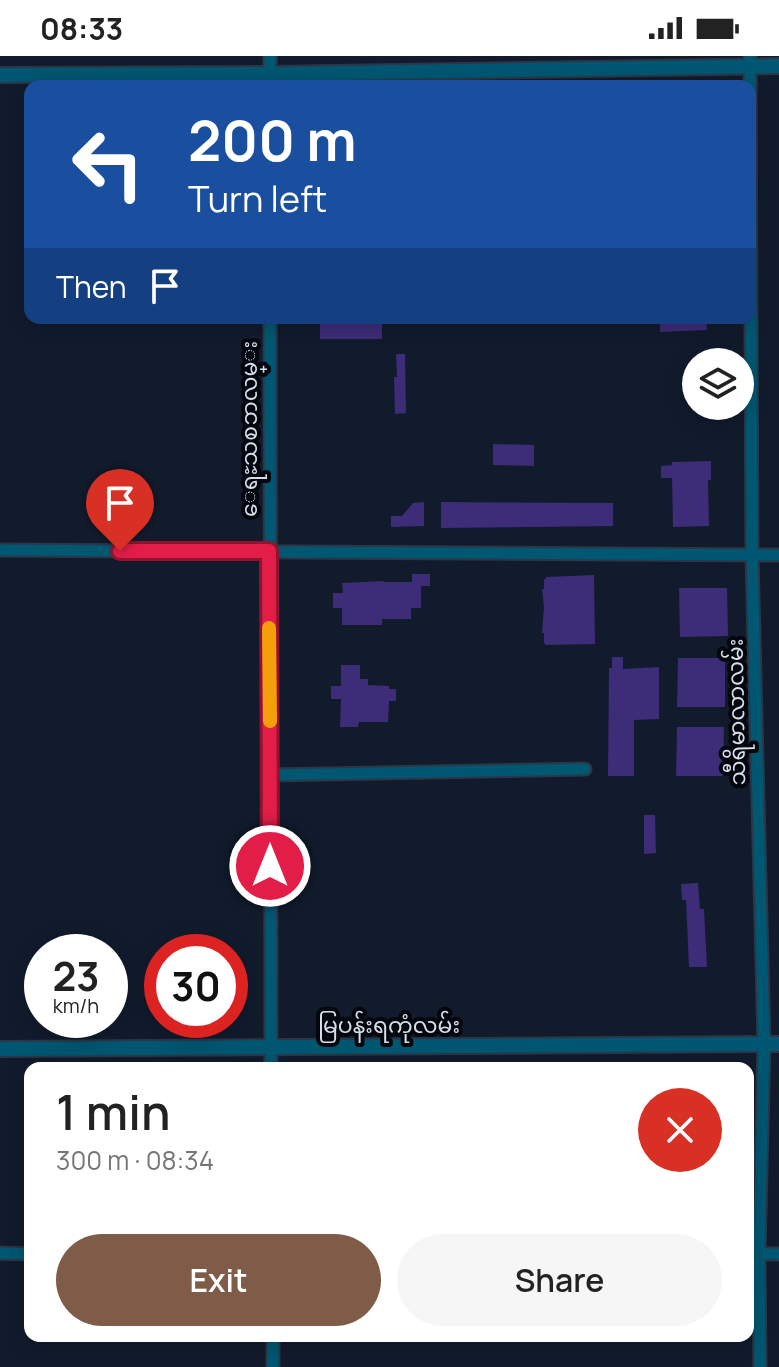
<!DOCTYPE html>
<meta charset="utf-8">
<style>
:root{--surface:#fff;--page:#f6f6f6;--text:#222;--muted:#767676;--accent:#7e5c48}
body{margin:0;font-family:Manrope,"Noto Sans Myanmar",sans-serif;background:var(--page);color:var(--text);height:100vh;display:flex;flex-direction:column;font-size:30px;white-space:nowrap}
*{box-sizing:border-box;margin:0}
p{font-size:26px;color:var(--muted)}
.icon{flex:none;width:44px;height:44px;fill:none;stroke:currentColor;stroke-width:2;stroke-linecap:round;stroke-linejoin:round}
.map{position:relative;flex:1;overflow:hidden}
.panel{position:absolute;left:24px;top:1006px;width:730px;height:280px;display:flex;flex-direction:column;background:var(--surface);border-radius:16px;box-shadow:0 4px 20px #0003}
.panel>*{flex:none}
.hud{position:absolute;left:24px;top:24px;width:732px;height:244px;border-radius:16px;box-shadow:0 4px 20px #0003;background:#1a4fa0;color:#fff;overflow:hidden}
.buttons{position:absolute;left:682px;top:292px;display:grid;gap:16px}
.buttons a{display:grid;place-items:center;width:72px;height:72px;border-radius:50%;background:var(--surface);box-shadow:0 4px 20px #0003;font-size:40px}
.speed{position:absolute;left:24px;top:878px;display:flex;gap:16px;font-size:40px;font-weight:700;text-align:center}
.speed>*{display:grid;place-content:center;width:104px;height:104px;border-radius:50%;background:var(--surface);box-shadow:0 4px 20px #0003;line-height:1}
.speed small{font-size:20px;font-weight:400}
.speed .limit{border:12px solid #d22;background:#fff;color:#111}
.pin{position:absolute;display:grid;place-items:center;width:68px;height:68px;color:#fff;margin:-82px -34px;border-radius:50% 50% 50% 0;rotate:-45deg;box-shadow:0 0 8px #0007}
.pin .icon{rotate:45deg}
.me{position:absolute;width:88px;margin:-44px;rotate:0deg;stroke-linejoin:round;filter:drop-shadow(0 0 6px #0008)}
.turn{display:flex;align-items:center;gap:28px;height:168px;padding:0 32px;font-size:36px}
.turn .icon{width:104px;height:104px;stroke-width:2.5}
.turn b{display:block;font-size:56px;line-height:68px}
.then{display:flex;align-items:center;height:76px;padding:0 32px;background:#0003;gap:16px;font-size:30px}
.round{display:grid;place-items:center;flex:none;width:84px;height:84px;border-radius:42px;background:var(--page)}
.overview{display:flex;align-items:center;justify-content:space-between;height:136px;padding:0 32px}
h1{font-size:48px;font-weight:600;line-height:60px}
.primary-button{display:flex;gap:16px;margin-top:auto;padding:16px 32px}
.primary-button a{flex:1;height:92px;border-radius:48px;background:var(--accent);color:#fff;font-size:32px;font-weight:600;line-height:92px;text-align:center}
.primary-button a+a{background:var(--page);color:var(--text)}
.status{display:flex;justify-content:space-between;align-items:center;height:56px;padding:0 40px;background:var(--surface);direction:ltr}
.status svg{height:22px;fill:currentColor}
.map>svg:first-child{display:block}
.building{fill:#3d2c78}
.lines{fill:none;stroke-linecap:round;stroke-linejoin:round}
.minor-casing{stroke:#2d3646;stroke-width:15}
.tertiary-casing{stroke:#2d3646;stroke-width:18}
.minor{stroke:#005772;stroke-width:11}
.tertiary{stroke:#005772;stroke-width:14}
.route-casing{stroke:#92132f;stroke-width:20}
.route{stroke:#e11d48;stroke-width:14}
.slow{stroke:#f59e0b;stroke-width:14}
.labels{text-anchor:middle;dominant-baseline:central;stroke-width:8;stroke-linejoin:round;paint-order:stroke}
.street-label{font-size:22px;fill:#d6dee9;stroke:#03060d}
</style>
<div class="status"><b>08:33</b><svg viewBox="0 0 49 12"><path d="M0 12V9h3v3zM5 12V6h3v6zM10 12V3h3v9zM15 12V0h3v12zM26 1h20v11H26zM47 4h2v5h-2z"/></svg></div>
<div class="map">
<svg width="779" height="1311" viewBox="0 0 779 1311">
<rect width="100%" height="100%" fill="#111b2c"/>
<path class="building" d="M660,262h46l1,12 -47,2z
M320,265h62v18h-62z
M396,298h9l1,59 -11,1 -1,-37h3z
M493,388l41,1v21l-41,-1z
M711,405v19h-3l1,46 -36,1 -1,-49h-11v-12l11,-1v-3z
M424,446v24l-33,1v-11h11l11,-13z
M441,446l172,1v23l-172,2z
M412,518h18v12h-9v22h-10v11h-29v6h-40v-17h-9v-15h10l-1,-10 42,-2v1h28z
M594,519l1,69 -49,1 -2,-2v-10h-2l2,-26 -2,-18h2v-10h2v-2z
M679,532h48l1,48 -48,1z
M612,601h11v12l36,-2v52l-25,1v56h-26l1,-108h3z
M678,602h47v49h-48z
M341,609h19v14h8v6l21,1v3h7v12h-7l-1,21h-29l-1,5h-18l1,-28h-10v-13h10z
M677,671h47l-1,49h-47z
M644,759h11l1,38 -12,1z
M698,827l2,26h4l3,58h-18l-3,-67h-4l-1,-16z"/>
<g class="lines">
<g class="minor-casing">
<path id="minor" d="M270,0v30
M750,0l2,500 12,488 -5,210 1,113
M270,262l1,750
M0,494l779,5
M270,719l315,-6
M0,1197l30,1
M748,1198h31
M273,1280v31"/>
</g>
<g class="tertiary-casing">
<path id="tertiary" d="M0,19l270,-1 509,-8
M0,993l779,-5"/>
</g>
<use href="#minor" class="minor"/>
<use href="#tertiary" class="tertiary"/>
</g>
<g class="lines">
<g class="route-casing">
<path id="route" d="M120,495h149l1,315"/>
</g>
<use href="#route" class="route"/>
<path class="slow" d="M269,572l1,93"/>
</g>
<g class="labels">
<g class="street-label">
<text transform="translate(249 373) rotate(-90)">ေရႊသစၥာလမ္း</text>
<text transform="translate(736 656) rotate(-91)">သီရိမာလာလမ်း</text>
<text x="389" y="969">မြပန်းရကုံလမ်း</text>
</g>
</g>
</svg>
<div class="buttons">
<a><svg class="icon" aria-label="layers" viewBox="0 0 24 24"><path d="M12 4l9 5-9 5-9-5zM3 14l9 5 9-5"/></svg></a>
</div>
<div class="speed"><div>23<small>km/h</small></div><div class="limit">30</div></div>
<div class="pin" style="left:120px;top:495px;background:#d93025"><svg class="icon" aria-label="arrive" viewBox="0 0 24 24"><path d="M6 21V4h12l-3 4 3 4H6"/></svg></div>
<svg class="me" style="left:270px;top:810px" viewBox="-20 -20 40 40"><circle r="17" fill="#e11d48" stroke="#fff" stroke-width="3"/><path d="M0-11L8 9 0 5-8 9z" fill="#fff"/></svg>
<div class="hud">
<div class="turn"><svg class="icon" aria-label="left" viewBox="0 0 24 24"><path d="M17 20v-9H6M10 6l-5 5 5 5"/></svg><div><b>200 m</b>Turn left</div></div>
<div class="then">Then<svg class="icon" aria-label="arrive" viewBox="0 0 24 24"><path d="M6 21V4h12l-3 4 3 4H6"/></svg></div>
</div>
<section class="panel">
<div class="overview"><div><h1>1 min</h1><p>300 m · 08:34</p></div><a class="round" style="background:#d93025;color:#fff"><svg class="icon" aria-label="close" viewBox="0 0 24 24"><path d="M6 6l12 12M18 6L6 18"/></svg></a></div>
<div class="primary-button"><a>Exit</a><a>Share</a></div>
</section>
</div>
